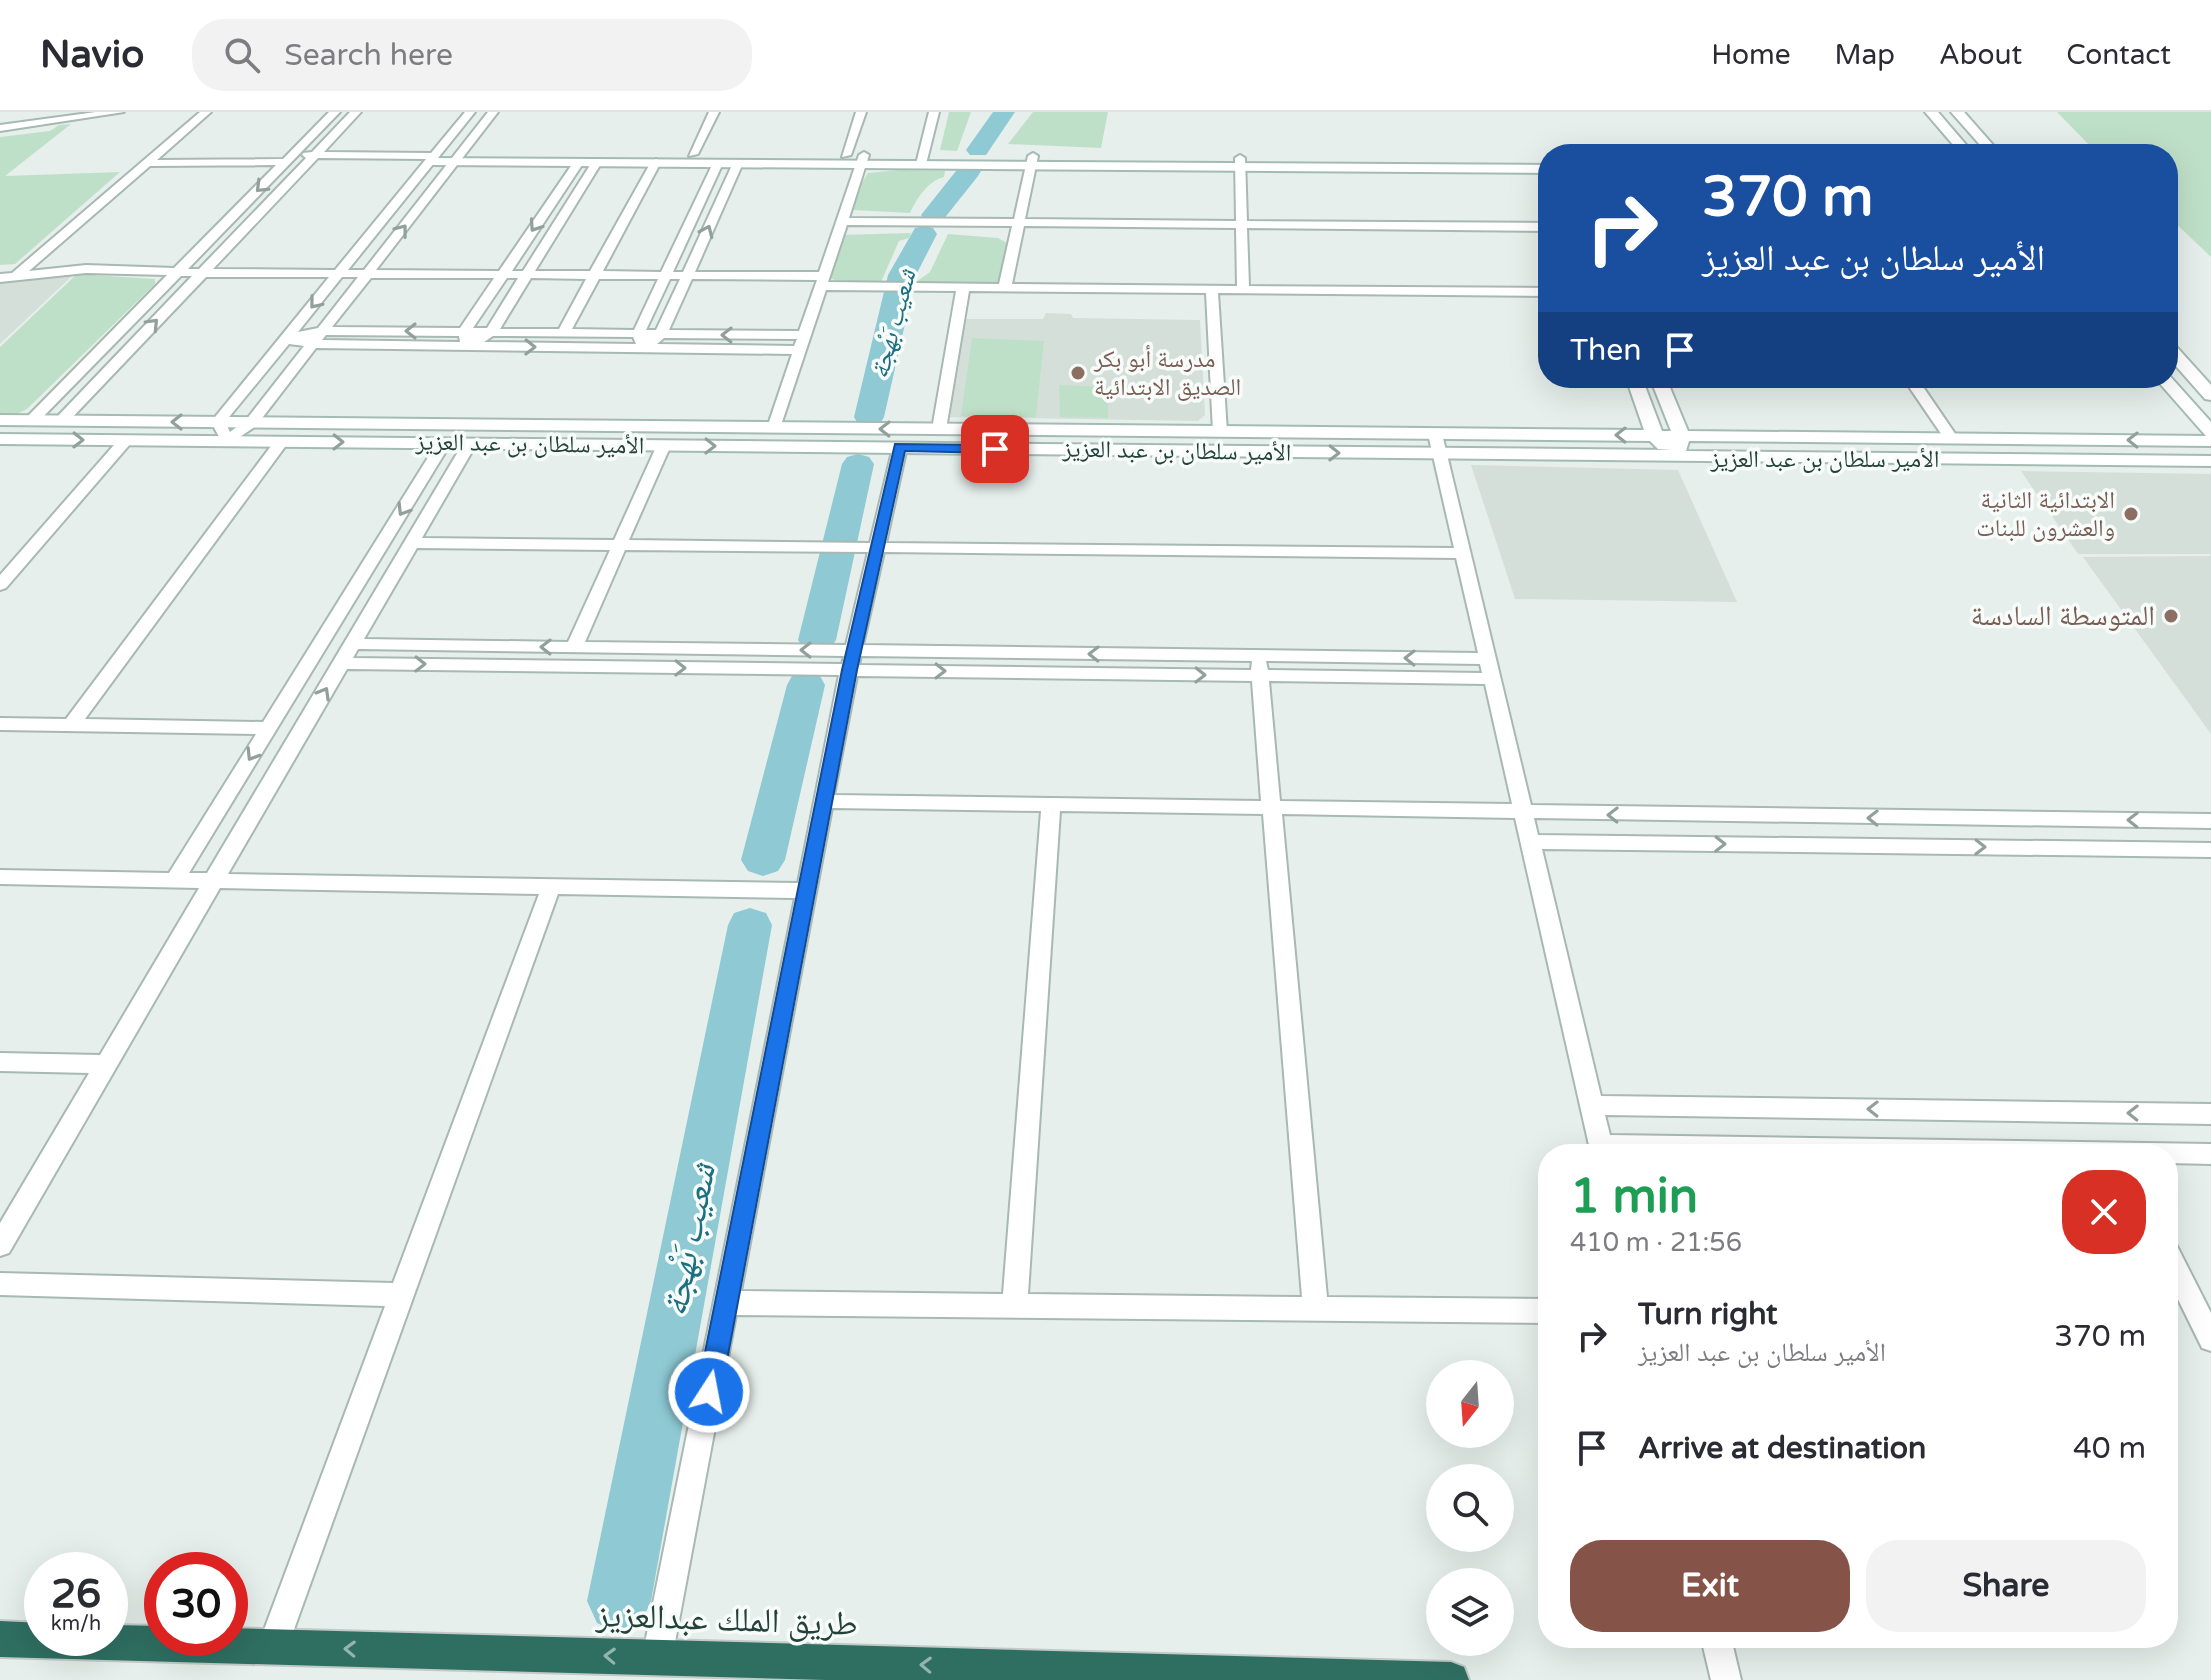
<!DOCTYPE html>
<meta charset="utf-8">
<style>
:root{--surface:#fff;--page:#f2f2f3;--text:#2b2b33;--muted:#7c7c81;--line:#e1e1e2;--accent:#855347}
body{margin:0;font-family:"Varela Round","Noto Naskh Arabic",sans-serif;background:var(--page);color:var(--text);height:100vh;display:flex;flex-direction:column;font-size:30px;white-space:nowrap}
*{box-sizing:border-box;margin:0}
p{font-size:26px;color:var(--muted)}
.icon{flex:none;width:44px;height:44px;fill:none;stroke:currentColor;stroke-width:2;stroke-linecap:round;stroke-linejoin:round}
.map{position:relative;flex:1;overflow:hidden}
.sheet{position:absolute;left:1538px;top:1032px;width:640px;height:504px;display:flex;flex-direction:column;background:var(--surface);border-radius:32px;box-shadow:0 8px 32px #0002}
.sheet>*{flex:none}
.top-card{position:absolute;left:1538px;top:32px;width:640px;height:244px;border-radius:32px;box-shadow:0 8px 32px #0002;background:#1a4fa0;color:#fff;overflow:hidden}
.needle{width:52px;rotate:197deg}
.fabs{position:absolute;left:1426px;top:1248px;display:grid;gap:16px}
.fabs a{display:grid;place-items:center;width:88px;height:88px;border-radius:50%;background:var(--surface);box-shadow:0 8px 32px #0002;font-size:40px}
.speed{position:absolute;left:24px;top:1440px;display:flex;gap:16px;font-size:40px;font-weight:700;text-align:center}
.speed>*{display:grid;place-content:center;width:104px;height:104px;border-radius:50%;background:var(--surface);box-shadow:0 8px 32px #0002;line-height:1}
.speed small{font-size:20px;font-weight:400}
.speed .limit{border:12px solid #d22;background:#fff;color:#111}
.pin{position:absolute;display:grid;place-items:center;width:68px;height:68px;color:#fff;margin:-34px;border-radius:16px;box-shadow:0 4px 12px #0006}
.me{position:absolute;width:88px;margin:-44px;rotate:11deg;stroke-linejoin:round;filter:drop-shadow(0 0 6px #0008)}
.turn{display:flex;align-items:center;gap:28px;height:168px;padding:0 32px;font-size:36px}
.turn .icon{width:104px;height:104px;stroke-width:2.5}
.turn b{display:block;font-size:56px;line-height:68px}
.then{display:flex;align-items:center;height:76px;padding:0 32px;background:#0003;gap:16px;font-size:30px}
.round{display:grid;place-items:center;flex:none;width:84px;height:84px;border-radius:32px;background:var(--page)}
.overview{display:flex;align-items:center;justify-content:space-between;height:136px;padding:0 32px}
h1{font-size:48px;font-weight:700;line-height:60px;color:#1e9e55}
.action{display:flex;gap:16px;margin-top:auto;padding:16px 32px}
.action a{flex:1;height:92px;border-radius:32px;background:var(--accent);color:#fff;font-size:32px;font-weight:700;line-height:92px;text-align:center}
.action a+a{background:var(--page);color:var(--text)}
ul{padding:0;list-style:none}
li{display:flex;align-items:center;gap:24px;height:112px;padding:0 32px}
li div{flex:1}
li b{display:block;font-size:30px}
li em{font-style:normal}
header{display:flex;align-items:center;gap:48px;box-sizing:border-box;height:112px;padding:0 40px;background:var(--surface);border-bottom:2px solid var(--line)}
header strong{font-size:38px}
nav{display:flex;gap:44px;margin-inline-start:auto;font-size:28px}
.search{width:560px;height:72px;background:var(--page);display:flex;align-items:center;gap:20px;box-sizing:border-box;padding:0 28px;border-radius:32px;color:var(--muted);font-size:30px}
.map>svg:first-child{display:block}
.built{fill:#d4dfda}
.green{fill:#bfe0c8}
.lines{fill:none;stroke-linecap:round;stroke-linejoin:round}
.river{fill:#8ec9d4;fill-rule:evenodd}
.street-casing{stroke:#a8b8b2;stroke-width:4}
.secondary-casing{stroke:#a4bbb3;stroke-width:4}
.highway-casing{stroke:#c2cac8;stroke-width:4}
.street{fill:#fff;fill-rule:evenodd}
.secondary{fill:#fff;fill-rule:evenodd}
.highway{fill:#2f6f62;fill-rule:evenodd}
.oneway{stroke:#92a09c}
.oneway2{stroke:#93b5ae}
.route{fill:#1a73e8;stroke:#114b97;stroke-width:2}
.education-dot{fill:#8d6e63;stroke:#f7fbf9;stroke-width:3}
.labels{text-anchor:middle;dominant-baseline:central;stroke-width:7;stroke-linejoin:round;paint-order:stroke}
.far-education-label{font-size:24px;fill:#785e54;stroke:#f7fbf9;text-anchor:start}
.far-street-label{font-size:24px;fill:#24423a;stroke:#f7fbf9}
.far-water-label{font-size:26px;font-style:italic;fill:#1c6f80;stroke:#f7fbf9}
.education-label{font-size:28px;fill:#785e54;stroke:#f7fbf9;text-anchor:end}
.near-street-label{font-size:34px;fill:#24423a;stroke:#f7fbf9}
.near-water-label{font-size:36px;font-style:italic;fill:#1c6f80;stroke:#f7fbf9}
</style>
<header>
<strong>Navio</strong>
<div class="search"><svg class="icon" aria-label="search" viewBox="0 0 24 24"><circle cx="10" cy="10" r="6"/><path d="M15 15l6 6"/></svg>Search here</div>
<nav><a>Home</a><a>Map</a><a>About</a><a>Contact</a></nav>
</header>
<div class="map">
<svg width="2211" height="1568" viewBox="0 0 2211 1568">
<rect width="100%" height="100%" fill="#e6efeb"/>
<path class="built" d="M73,163l-73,69v-61z
M1046,201l25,1 2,4 127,2 5,95 -7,6 -251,-4 17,-98h79z
M1471,353l207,5 59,132 -222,-3z
M2021,359l190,3v80h-133z
M2211,444v178l-128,-177z"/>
<path class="green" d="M949,0h22l-14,39 -17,-1z
M1033,0h75l-7,36 -93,-4z
M2057,0h154v145l-43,-41v-62h-70z
M71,12l-66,52 115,-4 -105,92 -15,1v-128l50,-6 9,-6z
M899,58l46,1 -1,6c-16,4 -27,21 -34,36l-57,-3 2,-10 -3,-1 16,-26z
M911,121l-2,5 -10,3 -18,41 -43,-1 -9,-3 12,-43z
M948,122l50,4 9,5 -7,38 -4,3 -80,-2 14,-10z
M77,162l78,5v5l-128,125 -10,5 -17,1v-68z
M972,226l72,3 -8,76 -75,-1z
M1059,273l49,2v31l-48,-1z"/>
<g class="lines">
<path class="river" d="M993,0h22l-29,43h-16l-4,-5z
M969,52l9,2 3,5 -3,5 -35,44h-18l-4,-5 4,-5 35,-44z
M924,114l9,2 4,6 -21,41 -32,142 -4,7 -11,2 -11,-2 -4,-7 34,-142 27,-47z
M858,342l11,3 5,7 -38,176 -6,8 -13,4 -13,-4 -6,-8 44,-176 5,-7z
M806,561l14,3 5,9 -40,175 -7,11 -15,5 -15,-5 -7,-11 46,-175 5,-9z
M750,796l16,5 6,12 -121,676 -10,22 -22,10 -22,-10 -10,-22 141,-676 6,-12z"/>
<g class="street-casing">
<path id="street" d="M96,0h28l-124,19v-6z
M200,0h11l-54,48 126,-1 46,-47h11l-152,157h11l107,-111 -4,-3 1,-2 9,-1 38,-40h11l-37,40 107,1 34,-41h10l-127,158h16l124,-158h10l-122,158 123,1 76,-111 4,-1 5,3 -72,109h11l69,-109 5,-3 5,3 -67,109h55l61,-109 5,-3 5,3 -58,109 58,1 52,-109 5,-3 5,3 -50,109h10l50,-109 5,-3 5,3 -48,109h124l40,-117 5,-3 5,3 -20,63 165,1 14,-63 5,-3 5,3 -13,63 211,2 -1,-63 5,-3 5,3 2,63 301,2v8l-301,-3 2,58 299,2v8l-330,-3 9,139 -7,4 -7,-4 -7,-139 -237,-2 -23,138 -7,4 -7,-4 24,-138 -130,-1 -47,141h-10l-2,-3 25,-74 -476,-6 -60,78 -28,19 -5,-1 -12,-22 118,-145h-123l-140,147h-10v-6l136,-142h-11l-145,148h-10v-6l141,-143 -81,-2 -86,9v-8l12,-1zM318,46l108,1 -91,111 -122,-1zM276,53l-102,103 -88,-3 -57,6 121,-105zM847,113l165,1 -13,58 -171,-2zM1024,114l212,2 1,58 -225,-2zM342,165h16l-40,51 -20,4zM371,166h123l-34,50 -128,-1zM507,166h11l-31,50h-14zM531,166l55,1 -27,50h-59zM599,167h59l-24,51 -62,-1zM670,167h10l-24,51h-10zM692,167l125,1 -18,51 -130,-1zM326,223l133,1 1,6 -138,-2zM493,224l140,1 3,7 -152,-2zM664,226l133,1 -3,7 -137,-2zM289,232l15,2 -58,74 -16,12 -5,-10z
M709,0h10l-21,42 -9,2z
M856,0h10l-15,43 -9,2z
M929,0h10l-13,52 -5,3 -5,-3z
M1903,266h14l41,60 -2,3h-10z
M1435,318l7,4 89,371 680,9v14l-677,-10 4,17 673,8v14l-669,-8 59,247 610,8v20l-606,-9 5,20 601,9v20l-43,-1v-9h-577l-76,-336 -233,-4 45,483 221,2v24l-812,-8 -64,343 -5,10 -10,5 -10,-5 -5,-10 153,-760 -237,-4 -270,752 -5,10 -10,5 -10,-5 -5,-10 127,-340 -385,-11v-22l393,10 146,-389 -319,-6 -211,365 -9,3v-33l89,-150 -89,-2v-18l100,2 99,-167 -199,-4v-14l169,3 87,-139 -256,-4v-12l66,1 211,-281 5,-1 7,4 -2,3 -202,275 178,3 174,-279 7,-4 7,4 -262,430h18l258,-433h10l2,3 -55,95 192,2 43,-95 7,-4 7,4 -42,95 241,3 23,-96 7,-4 7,4 -21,96 568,5 -26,-114zM417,436l193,2 -42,92 -204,-3zM625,438l243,2 -22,93 -261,-3zM884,440l572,6 22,95 -615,-8zM358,537l486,7 -2,8 -489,-6zM861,544l391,5 -1,9 -392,-5zM1266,549l214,3 2,9 -214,-3zM347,557l492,6 -41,208 -570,-9zM857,564l395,5 9,120 -427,-6zM1269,569l216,3 27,120 -232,-3zM832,696l209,3 -38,483 -262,-3zM1060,699l203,3 39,483 -274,-3z
M126,324l5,1v6l-125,145 -6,2v-15l121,-138z
M2168,1131l9,3 34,67v38l-9,-3 -34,-69z
M1701,1526h30l10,42h-30z"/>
</g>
<g class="secondary-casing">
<path id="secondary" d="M1925,0h13l36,42h-13z
M1951,0h13l37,42h-13z
M426,46l1122,7v8l-1117,-8 -5,-1z
M2168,230l6,2 37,41v15l-6,-1 -37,-42z
M2168,262l43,48v24l-522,-5 -3,10 525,5v10l-2211,-22v-10l1672,16 -14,-1 -8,-8 -1650,-16v-10l1644,15 -18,-52h16l20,53h9l-21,-53h16l22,53 518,5 -51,-58h13z"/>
</g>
<g class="highway-casing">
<path id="highway" d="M0,1509l42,2v15h68v-13l52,1v12h68v-10l1221,34 13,5 5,13h-644l-825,-23z"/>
</g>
<use href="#street" class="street"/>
<use href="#secondary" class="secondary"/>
<use href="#highway" class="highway"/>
</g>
<defs><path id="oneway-chevron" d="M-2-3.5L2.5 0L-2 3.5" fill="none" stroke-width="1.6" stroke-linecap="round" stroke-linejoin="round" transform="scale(2)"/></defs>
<g class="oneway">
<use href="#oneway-chevron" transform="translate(261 75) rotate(135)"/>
<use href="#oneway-chevron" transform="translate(535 114) rotate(124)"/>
<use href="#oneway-chevron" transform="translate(402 118) rotate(-52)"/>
<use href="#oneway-chevron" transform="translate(707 119) rotate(-66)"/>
<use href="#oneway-chevron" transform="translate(315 191) rotate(129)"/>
<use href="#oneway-chevron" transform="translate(153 212) rotate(-46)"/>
<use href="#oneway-chevron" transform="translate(411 219) rotate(-180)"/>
<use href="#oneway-chevron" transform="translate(727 223) rotate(-179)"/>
<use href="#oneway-chevron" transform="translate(530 235) rotate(1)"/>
<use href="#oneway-chevron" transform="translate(177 310) rotate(-180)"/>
<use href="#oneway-chevron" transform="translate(885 317) rotate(-179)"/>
<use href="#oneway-chevron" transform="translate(1621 323) rotate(-179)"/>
<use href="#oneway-chevron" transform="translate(78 328) rotate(1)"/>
<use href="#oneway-chevron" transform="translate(2133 328) rotate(-179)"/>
<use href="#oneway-chevron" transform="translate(338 330) rotate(1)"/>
<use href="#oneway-chevron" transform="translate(710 334) rotate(1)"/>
<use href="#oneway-chevron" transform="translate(1334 341) rotate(1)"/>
<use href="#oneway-chevron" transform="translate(403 398) rotate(122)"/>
<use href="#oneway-chevron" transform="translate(546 535) rotate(-179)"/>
<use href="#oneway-chevron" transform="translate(806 538) rotate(-179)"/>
<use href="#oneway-chevron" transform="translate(1094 542) rotate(-179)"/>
<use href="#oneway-chevron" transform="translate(1410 546) rotate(-179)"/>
<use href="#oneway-chevron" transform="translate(420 552) rotate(1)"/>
<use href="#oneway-chevron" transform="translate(680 556) rotate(1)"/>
<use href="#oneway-chevron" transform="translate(940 559) rotate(1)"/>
<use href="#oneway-chevron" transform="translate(1200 563) rotate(1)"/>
<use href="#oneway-chevron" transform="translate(324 581) rotate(-60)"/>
<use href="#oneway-chevron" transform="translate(252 643) rotate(122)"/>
<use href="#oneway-chevron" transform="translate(1613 703) rotate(-179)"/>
<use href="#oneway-chevron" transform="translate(1873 706) rotate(-179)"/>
<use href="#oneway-chevron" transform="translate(2133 708) rotate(-179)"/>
<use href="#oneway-chevron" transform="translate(1720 732) rotate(1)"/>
<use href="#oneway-chevron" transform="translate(1980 735) rotate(1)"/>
<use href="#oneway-chevron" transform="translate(1873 997) rotate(-179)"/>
<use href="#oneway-chevron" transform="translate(2133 1001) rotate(-179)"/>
</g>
<g class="oneway2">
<use href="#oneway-chevron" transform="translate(350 1537) rotate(-178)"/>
<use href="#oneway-chevron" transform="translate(610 1544) rotate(-178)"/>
<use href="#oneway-chevron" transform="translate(926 1553) rotate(-178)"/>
</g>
<path class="route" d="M895,332l100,1 7,4 -7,4 -90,-2 -48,219 -136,722 -4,8 -8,3 -9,-3 -3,-8 145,-722z"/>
<g class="education-dot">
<circle cx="1078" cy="261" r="8"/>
<circle cx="2131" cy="402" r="8"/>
<circle cx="2171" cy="504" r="8"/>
</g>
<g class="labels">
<g class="far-education-label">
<text x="1094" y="247">مدرسة أبو بكر<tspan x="1094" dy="28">الصديق الابتدائية</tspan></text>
<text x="2115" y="388" text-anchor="end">الابتدائية الثانية<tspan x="2115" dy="28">والعشرون للبنات</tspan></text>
</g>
<g class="far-street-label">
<text transform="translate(530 332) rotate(1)">الأمير سلطان بن عبد العزيز</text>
<text transform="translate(1177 339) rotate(1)">الأمير سلطان بن عبد العزيز</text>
<text x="1825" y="347">الأمير سلطان بن عبد العزيز</text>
</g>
<g class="far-water-label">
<text transform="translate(893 212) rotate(-75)">شعيب بَهْجة</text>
</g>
<g class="education-label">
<text x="2155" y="504">المتوسطة السادسة</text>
</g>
<g class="near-street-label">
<text transform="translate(727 1508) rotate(2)">طريق الملك عبدالعزيز</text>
</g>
<g class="near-water-label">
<text transform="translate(689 1128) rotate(-79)">شعيب بَهْجة</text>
</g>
</g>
</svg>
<div class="fabs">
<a><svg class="needle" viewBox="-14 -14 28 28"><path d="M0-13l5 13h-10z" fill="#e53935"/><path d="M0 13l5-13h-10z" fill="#7c7c81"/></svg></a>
<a><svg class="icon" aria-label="search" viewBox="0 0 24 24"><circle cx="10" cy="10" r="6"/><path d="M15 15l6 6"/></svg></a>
<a><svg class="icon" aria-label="layers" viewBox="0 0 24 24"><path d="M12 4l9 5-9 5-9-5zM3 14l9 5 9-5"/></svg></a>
</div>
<div class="speed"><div>26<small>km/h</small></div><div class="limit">30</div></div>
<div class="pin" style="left:995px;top:337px;background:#d93025"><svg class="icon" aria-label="arrive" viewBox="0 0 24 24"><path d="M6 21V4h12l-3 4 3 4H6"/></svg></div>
<svg class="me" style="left:709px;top:1280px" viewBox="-20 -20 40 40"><circle r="17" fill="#1a73e8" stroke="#fff" stroke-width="3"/><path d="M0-11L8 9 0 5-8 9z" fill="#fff"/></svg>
<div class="top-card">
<div class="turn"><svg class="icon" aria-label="right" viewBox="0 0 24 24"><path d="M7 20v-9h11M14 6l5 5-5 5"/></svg><div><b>370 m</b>الأمير سلطان بن عبد العزيز</div></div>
<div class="then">Then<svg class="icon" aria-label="arrive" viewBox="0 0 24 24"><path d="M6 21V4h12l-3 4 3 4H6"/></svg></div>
</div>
<section class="sheet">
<div class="overview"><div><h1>1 min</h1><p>410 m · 21:56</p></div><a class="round" style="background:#d93025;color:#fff"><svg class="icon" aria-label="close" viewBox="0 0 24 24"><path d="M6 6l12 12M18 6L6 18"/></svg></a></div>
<ul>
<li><svg class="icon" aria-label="right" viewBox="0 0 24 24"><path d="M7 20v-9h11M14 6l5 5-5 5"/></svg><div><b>Turn right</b><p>الأمير سلطان بن عبد العزيز</p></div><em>370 m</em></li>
<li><svg class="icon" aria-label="arrive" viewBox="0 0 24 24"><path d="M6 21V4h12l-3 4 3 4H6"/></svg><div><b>Arrive at destination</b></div><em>40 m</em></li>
</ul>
<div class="action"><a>Exit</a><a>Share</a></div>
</section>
</div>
